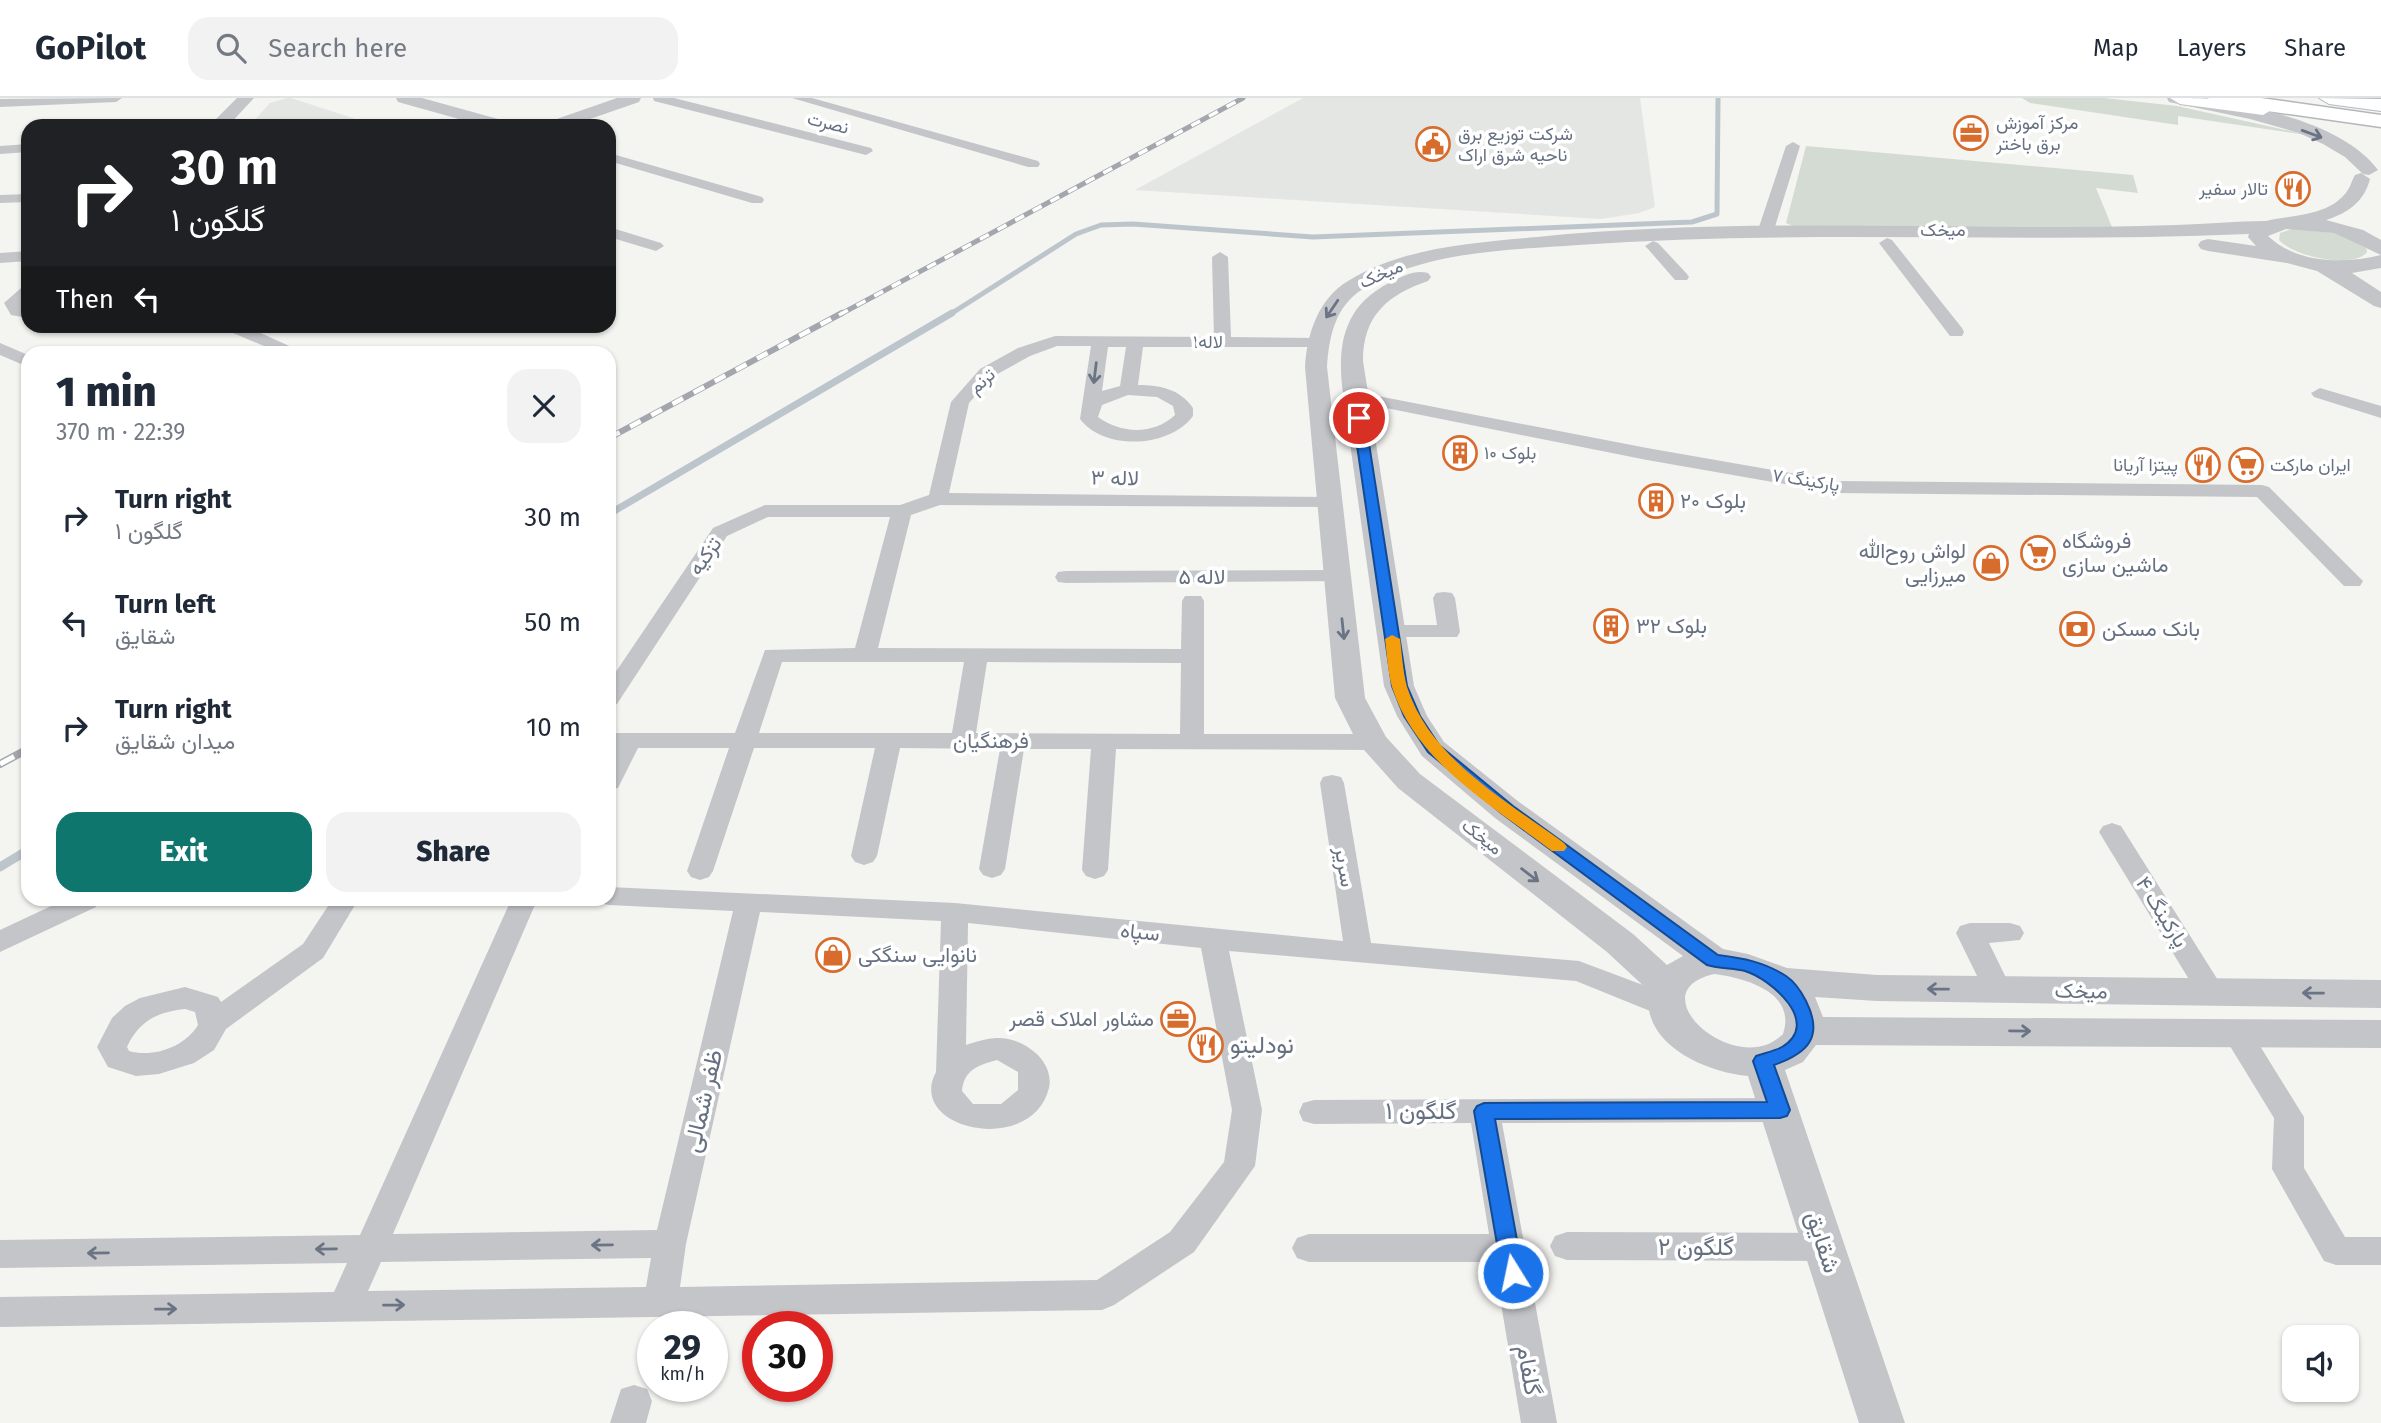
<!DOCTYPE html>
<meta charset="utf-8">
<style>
:root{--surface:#fff;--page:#f2f2f3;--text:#1f2937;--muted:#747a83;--line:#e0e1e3;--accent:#0f766e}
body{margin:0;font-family:"Fira Sans",Vazirmatn,sans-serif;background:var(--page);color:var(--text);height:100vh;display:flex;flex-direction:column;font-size:26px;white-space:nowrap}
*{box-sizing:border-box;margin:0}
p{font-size:23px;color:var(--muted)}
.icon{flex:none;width:38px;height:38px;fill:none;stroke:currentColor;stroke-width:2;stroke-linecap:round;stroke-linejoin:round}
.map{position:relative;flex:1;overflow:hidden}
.details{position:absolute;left:21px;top:248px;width:595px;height:560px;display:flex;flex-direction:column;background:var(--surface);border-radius:21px;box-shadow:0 2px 5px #0004}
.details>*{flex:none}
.banner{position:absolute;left:21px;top:21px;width:595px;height:214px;border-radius:21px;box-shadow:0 2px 5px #0004;background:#202124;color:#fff;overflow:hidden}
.tools{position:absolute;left:2282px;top:1227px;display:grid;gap:14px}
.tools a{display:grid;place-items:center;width:77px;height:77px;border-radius:14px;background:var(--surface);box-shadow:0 2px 5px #0004;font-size:35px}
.speed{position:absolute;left:637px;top:1213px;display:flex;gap:14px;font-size:35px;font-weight:700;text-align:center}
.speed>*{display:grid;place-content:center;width:91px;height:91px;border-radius:50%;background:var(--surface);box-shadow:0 2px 5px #0004;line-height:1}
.speed small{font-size:18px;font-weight:400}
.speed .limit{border:10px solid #d22;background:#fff;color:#111}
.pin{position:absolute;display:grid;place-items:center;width:60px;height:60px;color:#fff;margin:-30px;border:4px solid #fff;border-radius:50%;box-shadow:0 2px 7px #0007}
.me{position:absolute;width:77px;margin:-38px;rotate:350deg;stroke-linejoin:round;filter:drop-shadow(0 0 5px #0008)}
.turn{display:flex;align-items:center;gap:24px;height:147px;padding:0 35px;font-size:32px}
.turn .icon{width:91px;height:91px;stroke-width:2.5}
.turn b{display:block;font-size:49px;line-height:60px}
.then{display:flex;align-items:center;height:66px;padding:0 35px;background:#0003;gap:14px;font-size:26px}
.round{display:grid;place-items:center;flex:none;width:74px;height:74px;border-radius:21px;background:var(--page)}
.head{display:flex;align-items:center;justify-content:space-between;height:119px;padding:0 35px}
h1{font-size:42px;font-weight:800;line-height:52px}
.action{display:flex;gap:14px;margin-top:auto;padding:14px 35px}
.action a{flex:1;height:80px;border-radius:21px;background:var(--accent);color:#fff;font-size:28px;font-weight:800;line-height:80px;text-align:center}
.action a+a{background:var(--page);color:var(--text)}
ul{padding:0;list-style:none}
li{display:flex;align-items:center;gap:21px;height:105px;padding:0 35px}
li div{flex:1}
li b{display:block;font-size:26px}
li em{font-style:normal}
header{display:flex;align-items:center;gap:42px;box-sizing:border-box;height:98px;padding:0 35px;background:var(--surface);border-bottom:2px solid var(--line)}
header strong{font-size:33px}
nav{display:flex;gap:38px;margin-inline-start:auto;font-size:24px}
.search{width:490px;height:63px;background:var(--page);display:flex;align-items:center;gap:18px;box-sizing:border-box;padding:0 24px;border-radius:21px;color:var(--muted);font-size:26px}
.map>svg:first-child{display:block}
.built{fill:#e4e6e4}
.green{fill:#d4dbd2}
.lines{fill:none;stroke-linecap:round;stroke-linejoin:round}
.stream-far2{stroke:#bdc5cc;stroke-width:5}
.stream-far1{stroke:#bdc5cc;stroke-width:7}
.stream{stroke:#bdc5cc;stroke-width:9}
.secondary-casing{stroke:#b5b8bd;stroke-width:2}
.primary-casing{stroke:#b3b6ba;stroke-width:3}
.minor{fill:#c3c5c9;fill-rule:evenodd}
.tertiary{fill:#c3c5c9;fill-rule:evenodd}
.secondary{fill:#fff;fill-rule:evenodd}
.primary{fill:#fff;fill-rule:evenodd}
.rail-far2-casing{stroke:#a3a7ad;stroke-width:5}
.rail-far1-casing{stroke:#a3a7ad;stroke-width:6}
.rail-casing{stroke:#a3a7ad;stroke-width:8}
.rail-far2{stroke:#fff;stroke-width:3.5;stroke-dasharray:10;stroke-linecap:butt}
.rail-far1{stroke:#fff;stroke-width:4.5;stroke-dasharray:12;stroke-linecap:butt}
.rail{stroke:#fff;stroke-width:5;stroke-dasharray:16;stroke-linecap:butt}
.oneway{stroke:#6a7484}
.route{fill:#1a73e8;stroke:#114b97;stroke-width:2}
.slow{fill:#f59e0b}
.labels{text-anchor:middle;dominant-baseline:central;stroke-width:7;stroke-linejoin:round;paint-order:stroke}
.far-street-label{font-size:18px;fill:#657080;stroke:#fff}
.far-poi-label{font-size:18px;fill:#657080;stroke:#fff;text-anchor:start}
.street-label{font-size:21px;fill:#657080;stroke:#fff}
.poi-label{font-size:21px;fill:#657080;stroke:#fff;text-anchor:start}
.near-poi-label{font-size:24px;fill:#657080;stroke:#fff;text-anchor:start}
.near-street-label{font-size:24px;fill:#657080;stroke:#fff}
</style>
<header>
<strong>GoPilot</strong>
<div class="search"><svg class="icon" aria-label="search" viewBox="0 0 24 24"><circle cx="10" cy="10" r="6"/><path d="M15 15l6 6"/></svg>Search here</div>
<nav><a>Map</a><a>Layers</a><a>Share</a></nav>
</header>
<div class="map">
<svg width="2381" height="1325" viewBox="0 0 2381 1325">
<rect width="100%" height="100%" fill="#f4f4f1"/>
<path class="built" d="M287,0h4l86,28h-128l21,-23z
M1303,0h337l15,109 -16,6 -38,6 -466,-29z"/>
<path class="green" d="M2022,0h82l73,8 136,30 -135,-20v9l-148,-22z
M1806,48l327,29 5,18 -42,-5 16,39h-316l-10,-4z
M2292,131l43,4 31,15 1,4c-14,18 -74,4 -88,-12l1,-7z"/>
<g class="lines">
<path class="stream-far2" d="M949,217l127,-81 25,-9 32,-1 180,13 379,-15 25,-8 1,-116"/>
<path class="stream-far1" d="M609,416l343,-201"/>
<path class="stream" d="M0,769l28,-17"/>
<g class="secondary-casing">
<path id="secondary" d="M2170,0c21,0 91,0 103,11l-10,6 -83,-11z
M2319,0l62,1v12l-52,-7z"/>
</g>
<g class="primary-casing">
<path id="primary" d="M2208,0h53l120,17v12l-163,-23 -7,-2z"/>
</g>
<path class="minor" d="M122,0l-6,4 -116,5v-8z
M653,0h21l197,50 2,3 -7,4 -212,-54z
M792,0h20l226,63 2,3 -2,3h-10z
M1793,44l7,4 -26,84 -8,5 -5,-2 -3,-3 28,-84z
M28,46v8l-28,2v-8z
M609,55l153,44 2,3 -2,3h-10l-143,-42z
M28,96v8l-28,1v-8z
M609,129l52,16 3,3 -8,5 -47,-14z
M1887,140l5,2 70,88 2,4 -2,4h-12l-71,-93z
M1653,143l5,2 29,31 2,3 -2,3h-12l-27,-31 -3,-3z
M28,153v10l-28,2v-10z
M1220,154l8,5 3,80 85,1 9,5 -3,4h-179l-5,38c22,0 42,4 55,23v8c-23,32 -89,35 -113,3l11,-73h-34l-27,10 -38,21 -23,26 -20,90 380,4 7,2 3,4 -3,4 -396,-2 -29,10 -33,133 303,1 1,-48 3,-5h16l3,5v133h169l9,3 3,5 -3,5 -9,3 -257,-1 -8,121 -4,6 -9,3 -9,-3 -4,-6 9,-121h-67l-19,120 -4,6 -9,3 -9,-3 -4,-6 21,-120 -100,-1 -23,108 -4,6 -9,3 -9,-3 -4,-6 24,-108h-121l-41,123 -4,6 -9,3 -9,-3 -4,-6 42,-123h-91l-20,40 -9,2v-32l5,-11h-5v-14h126l30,-83 90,-2 35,-131h-122l-41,19 -110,168 -8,2v-24l104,-154 52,-23h135l29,-10 22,-93 29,-33 38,-21 37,-12 159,1 -2,-80zM1108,249h18l-6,39 -18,5zM1128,297l29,2 16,9 2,9c-21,20 -54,19 -77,2l4,-12zM782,564h182l-12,71h-193zM987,564l194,1 -1,71 -204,-1z
M224,228h21l62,28h-24l-57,-24z
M0,245l28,12v12l-28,-12z
M2320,290l61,18v12l-67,-21 -3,-4z
M1357,294l290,56 189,33 426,4 7,2 94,94 -3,5h-16l-87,-89 -421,-4 -189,-33 -296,-59 -3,-4 3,-4z
M1337,472l8,1 3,5 -3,5 -279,2 -8,-1 -3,-5 3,-5 8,-1z
M1444,494l8,1 3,5 5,34 -3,5h-66l-8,-2 -3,-5 3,-5h54l-4,-27 3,-5z
M1332,677l9,2 3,6 27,160 208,18 96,36 4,8 -4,8 -10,3 -10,-3 -79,-32 -347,-30 33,159 -7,56 -61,86 -80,53 -12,5 -1102,17v-30l334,-5 13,-29 -347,5v-28l360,-5 151,-335h26l-144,334 264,-4 76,-319 -124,-6 -10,-2 -1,-3h11v-13l346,16 388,38 -23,-158 3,-6zM760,814l181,9 -5,151c-31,58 96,85 113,16 6,-28 -27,-51 -52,-50 -10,0 -22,4 -31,7l2,-122 233,25 31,162 -8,52 -54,70 -73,48 -417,7 6,-43zM997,962l21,12v18l-17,14h-28l-11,-13c2,-21 16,-26 35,-31zM651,1160l-5,29 -278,4 13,-29z
M2112,725l9,3 100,159 4,7 -4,7 -10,3 -10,-3 -102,-167 4,-6z
M64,802h35l-3,7 -96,45v-22z
M332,802h26l-35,58 -97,71 -12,21 -20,13 -35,11 -23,2 -28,-9 -11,-20 15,-29 13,-12 15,-8 45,-11 33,10 3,5 82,-58zM185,911l10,3 3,13c-13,22 -45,33 -69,26l-2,-4c12,-26 30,-35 58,-38z
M1970,825h40l10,3 4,7 -4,7 -31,3 23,47 -4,7 -10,3 -10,-3 -4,-7 -28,-57 4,-7z
M2237,924l10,3 57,92v51l41,69h36v28h-45l-12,-4 -52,-92 2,-51 -52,-85 5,-8z
M1780,1000l11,3 4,9 -4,9 -11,3 -278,1 55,300h-36l-27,-161h-185l-12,-4 -5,-10 5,-10 12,-4h180l-18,-111 -157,1 -11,-3 -4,-9 4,-9 11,-3z
M1567,1134l258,1 12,4 5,10 -5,10 -12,4 -258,-1 -12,-4 -5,-10 5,-10z
M634,1287l13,4 5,12 -6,22h-36l11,-34z"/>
<path class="tertiary" d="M237,0h17l-26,28h-19z
M396,0h26l87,24 3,4h-28l-86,-24z
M617,0h24l-2,4 -69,24h-25l3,-4z
M2167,0c60,0 173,20 211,72l-9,5 -6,-1 -18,-17 -22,-13 -24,-11 -49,-14 -81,-17z
M2361,75l9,6c-6,23 -22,34 -44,41l37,10 18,10v28l-29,5 29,19v16l-7,-2 -57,-35 -30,-8 -79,-12 -7,-2 -3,-4 3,-4 7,-2 48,7 -8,-9 1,-3c-224,10 -447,-5 -671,11 -70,5 -153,6 -215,44 -28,17 -34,48 -36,78l38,331 21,39 34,37 213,160 34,31 16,-9 -188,-138 -73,-62 -25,-40 -13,-30 -42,-300c-5,-50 6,-85 55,-107 10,-5 20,-9 31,-6l3,4 -3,4c-41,14 -65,35 -65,80l51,325 13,30 17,26 75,60 204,147 25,5 39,14 90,7 504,5v28l-504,-7 -62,-4 8,20 558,3v28l-565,-3 -13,17 -18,8 120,353h-46l-111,-347c-43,-4 -108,-32 -99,-85l-42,-39 -209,-164 -41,-46 -22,-44 -30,-331c2,-33 13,-68 43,-86 55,-34 126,-38 189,-44 160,-16 320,-11 481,-10 53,0 105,0 158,-2 30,-1 60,-4 90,-4 25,-6 60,-5 78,-26 6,-6 7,-13 11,-20zM2286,131l48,4 47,22c-37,9 -83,9 -113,-19zM1714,876c31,4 83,18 69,60 -45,47 -148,-42 -69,-60z
M28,188v32l-17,-3 -7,-12 17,-15z"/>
<use href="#secondary" class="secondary"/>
<use href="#primary" class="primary"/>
<g class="rail-far2-casing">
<path id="rail-far2" d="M839,217l404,-217"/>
</g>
<g class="rail-far1-casing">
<path id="rail-far1" d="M609,340l233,-125"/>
</g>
<g class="rail-casing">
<path id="rail" d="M0,666l28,-15"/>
</g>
<use href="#rail-far2" class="rail-far2"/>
<use href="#rail-far1" class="rail-far1"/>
<use href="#rail" class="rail"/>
</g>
<defs><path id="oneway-shaft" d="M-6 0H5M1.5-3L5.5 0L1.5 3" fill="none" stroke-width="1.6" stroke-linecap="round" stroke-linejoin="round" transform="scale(1.75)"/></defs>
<g class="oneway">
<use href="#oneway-shaft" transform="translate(2312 36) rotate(20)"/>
<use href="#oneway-shaft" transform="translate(1332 211) rotate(124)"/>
<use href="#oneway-shaft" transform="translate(1095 275) rotate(97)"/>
<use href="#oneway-shaft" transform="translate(1343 531) rotate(84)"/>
<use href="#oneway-shaft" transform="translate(1530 777) rotate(37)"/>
<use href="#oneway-shaft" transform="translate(1938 891) rotate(-179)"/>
<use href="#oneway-shaft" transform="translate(2313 895) rotate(-179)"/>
<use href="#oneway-shaft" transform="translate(2020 933) rotate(1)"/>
<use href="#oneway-shaft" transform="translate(602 1147) rotate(179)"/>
<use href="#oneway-shaft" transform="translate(326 1151) rotate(179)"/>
<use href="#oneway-shaft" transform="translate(98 1155) rotate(179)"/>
<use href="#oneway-shaft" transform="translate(394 1207) rotate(-1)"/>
<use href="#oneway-shaft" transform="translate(166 1211) rotate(-1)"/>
</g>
<path class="route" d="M1359,316l6,4 42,268 13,30 19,29 74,61 205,149c25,3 46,7 68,21 9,6 15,15 20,25 18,36 2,52 -32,64l16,45 -3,6 -7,2 -285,1 28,154 -3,6 -7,3 -8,-3 -3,-6 -28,-162 3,-5 7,-3 283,-1 -14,-41 3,-5c8,-3 19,-5 26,-9 40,-24 -11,-68 -37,-76 -12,-3 -25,-2 -38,-6l-206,-152 -73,-61 -24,-36 -12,-30 -39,-268z"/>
<path class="slow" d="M1392,537l8,4c2,16 3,33 7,48 23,72 100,114 157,156l3,4 -3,4h-12c-59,-45 -136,-88 -160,-164 -4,-15 -5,-32 -7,-48z"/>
<defs>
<g id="office-ring" transform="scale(1.75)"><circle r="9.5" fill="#fff" stroke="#d86c2d" stroke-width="1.5"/><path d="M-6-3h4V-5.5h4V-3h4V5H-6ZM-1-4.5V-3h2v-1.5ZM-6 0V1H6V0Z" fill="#d86c2d"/></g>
<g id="civic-ring" transform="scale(1.75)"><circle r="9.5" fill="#fff" stroke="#d86c2d" stroke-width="1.5"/><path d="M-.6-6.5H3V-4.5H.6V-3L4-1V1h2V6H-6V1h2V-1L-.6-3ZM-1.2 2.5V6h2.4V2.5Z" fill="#d86c2d"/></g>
<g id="restaurant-ring" transform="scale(1.75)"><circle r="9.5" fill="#fff" stroke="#d86c2d" stroke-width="1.5"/><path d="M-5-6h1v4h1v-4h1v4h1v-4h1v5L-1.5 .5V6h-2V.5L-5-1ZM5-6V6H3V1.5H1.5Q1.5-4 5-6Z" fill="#d86c2d"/></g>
<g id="building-ring" transform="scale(1.75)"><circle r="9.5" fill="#fff" stroke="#d86c2d" stroke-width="1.5"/><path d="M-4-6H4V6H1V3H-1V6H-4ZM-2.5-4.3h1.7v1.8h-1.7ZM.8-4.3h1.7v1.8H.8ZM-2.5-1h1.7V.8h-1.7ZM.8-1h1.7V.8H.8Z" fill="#d86c2d"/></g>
<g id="supermarket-ring" transform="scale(1.75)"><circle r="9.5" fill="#fff" stroke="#d86c2d" stroke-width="1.5"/><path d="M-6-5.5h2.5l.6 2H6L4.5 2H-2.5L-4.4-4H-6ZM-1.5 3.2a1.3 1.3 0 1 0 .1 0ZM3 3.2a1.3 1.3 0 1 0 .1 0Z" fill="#d86c2d"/></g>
<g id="shop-ring" transform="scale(1.75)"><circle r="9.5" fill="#fff" stroke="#d86c2d" stroke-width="1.5"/><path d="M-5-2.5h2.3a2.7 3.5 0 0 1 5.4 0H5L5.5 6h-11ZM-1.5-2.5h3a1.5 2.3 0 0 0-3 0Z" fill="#d86c2d"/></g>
<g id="bank-ring" transform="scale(1.75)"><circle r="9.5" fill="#fff" stroke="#d86c2d" stroke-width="1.5"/><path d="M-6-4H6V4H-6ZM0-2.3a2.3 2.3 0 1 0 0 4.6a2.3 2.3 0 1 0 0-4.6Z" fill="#d86c2d"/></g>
</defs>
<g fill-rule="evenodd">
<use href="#office-ring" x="1971" y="35"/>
<use href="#civic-ring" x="1433" y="46"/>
<use href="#restaurant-ring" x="2293" y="91"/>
<use href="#building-ring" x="1460" y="355"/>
<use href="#restaurant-ring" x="2203" y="367"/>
<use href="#supermarket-ring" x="2246" y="367"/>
<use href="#building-ring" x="1656" y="403"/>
<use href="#supermarket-ring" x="2038" y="455"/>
<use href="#shop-ring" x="1991" y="465"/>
<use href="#building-ring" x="1611" y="528"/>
<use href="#bank-ring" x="2077" y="531"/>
<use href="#shop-ring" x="833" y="857"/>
<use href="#office-ring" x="1178" y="921"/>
<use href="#restaurant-ring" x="1206" y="947"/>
</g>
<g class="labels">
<g class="far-street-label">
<text transform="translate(828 25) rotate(14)">نصرت</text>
<text x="1943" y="132">میخک</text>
<text transform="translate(1381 176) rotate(-24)">میخک</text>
<text x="1208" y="244">لاله۱</text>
<text transform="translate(982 283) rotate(-42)">ترنم</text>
<text transform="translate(1806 382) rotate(9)">پارکینگ ۷</text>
<text transform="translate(1482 739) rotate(38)">میخک</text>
</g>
<g class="far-poi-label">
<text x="1996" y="25">مرکز آموزش<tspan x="1996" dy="21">برق باختر</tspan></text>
<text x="1458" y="36">شرکت توزیع برق<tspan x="1458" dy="21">ناحیه شرق اراک</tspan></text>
<text x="2268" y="91" text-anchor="end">تالار سفیر</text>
<text x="1484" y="355">بلوک ۱۰</text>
<text x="2178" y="367" text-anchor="end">پیتزا آریانا</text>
<text x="2270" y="367">ایران مارکت</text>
</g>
<g class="street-label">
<text transform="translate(1115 380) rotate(1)">لاله ۳</text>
<text transform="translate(705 458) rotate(-55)">تزکیه</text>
<text x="1202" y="479">لاله ۵</text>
<text x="991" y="643">فرهنگیان</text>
<text transform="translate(1345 769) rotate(81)">سریر</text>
<text transform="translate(2162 814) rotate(58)">پارکینگ ۴</text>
<text transform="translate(1140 834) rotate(6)">سپاه</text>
<text transform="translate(2081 893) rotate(1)">میخک</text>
</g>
<g class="poi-label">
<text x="1680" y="403">بلوک ۲۰</text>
<text x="2062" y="443">فروشگاه<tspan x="2062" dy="24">ماشین سازی</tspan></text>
<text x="1966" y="453" text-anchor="end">لواش روح‌الله<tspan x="1966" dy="24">میرزایی</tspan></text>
<text x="1636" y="528">بلوک ۳۲</text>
<text x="2102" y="531">بانک مسکن</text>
<text x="858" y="857">نانوایی سنگکی</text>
<text x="1154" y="921" text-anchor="end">مشاور املاک قصر</text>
</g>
<g class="near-poi-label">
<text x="1230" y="947">نودلیتو</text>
</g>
<g class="near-street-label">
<text transform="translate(703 1003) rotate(-77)">ظفر شمالی</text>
<text x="1421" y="1013">گلگون ۱</text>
<text transform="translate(1823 1144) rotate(72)">شقایق</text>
<text x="1696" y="1149">گلگون ۲</text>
<text transform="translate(1529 1272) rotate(80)">گلفام</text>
</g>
</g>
</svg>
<div class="tools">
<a><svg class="icon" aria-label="sound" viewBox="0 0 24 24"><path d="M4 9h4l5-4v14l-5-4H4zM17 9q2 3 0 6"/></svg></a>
</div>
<div class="speed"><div>29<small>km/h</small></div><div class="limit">30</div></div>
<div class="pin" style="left:1359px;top:320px;background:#d93025"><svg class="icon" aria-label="arrive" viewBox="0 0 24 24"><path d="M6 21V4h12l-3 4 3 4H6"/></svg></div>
<svg class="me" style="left:1513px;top:1175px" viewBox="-20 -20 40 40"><circle r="17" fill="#1a73e8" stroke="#fff" stroke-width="3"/><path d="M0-11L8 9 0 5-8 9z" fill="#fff"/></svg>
<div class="banner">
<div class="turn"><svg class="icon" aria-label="right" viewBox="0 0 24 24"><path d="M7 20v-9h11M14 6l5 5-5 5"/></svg><div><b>30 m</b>گلگون ۱</div></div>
<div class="then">Then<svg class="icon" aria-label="left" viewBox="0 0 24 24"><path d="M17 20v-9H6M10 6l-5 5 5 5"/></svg></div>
</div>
<section class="details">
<div class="head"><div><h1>1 min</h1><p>370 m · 22:39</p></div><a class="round"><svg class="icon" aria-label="close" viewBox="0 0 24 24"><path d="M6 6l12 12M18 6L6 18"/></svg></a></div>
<ul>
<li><svg class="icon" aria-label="right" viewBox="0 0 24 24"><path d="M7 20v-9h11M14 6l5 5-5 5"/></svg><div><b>Turn right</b><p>گلگون ۱</p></div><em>30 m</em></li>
<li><svg class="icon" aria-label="left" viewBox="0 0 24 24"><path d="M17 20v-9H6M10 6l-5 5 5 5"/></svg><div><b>Turn left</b><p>شقایق</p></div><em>50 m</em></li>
<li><svg class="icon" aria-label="right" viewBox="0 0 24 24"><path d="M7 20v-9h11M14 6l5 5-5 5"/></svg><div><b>Turn right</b><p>میدان شقایق</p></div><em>10 m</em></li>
</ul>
<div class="action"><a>Exit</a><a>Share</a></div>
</section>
</div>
